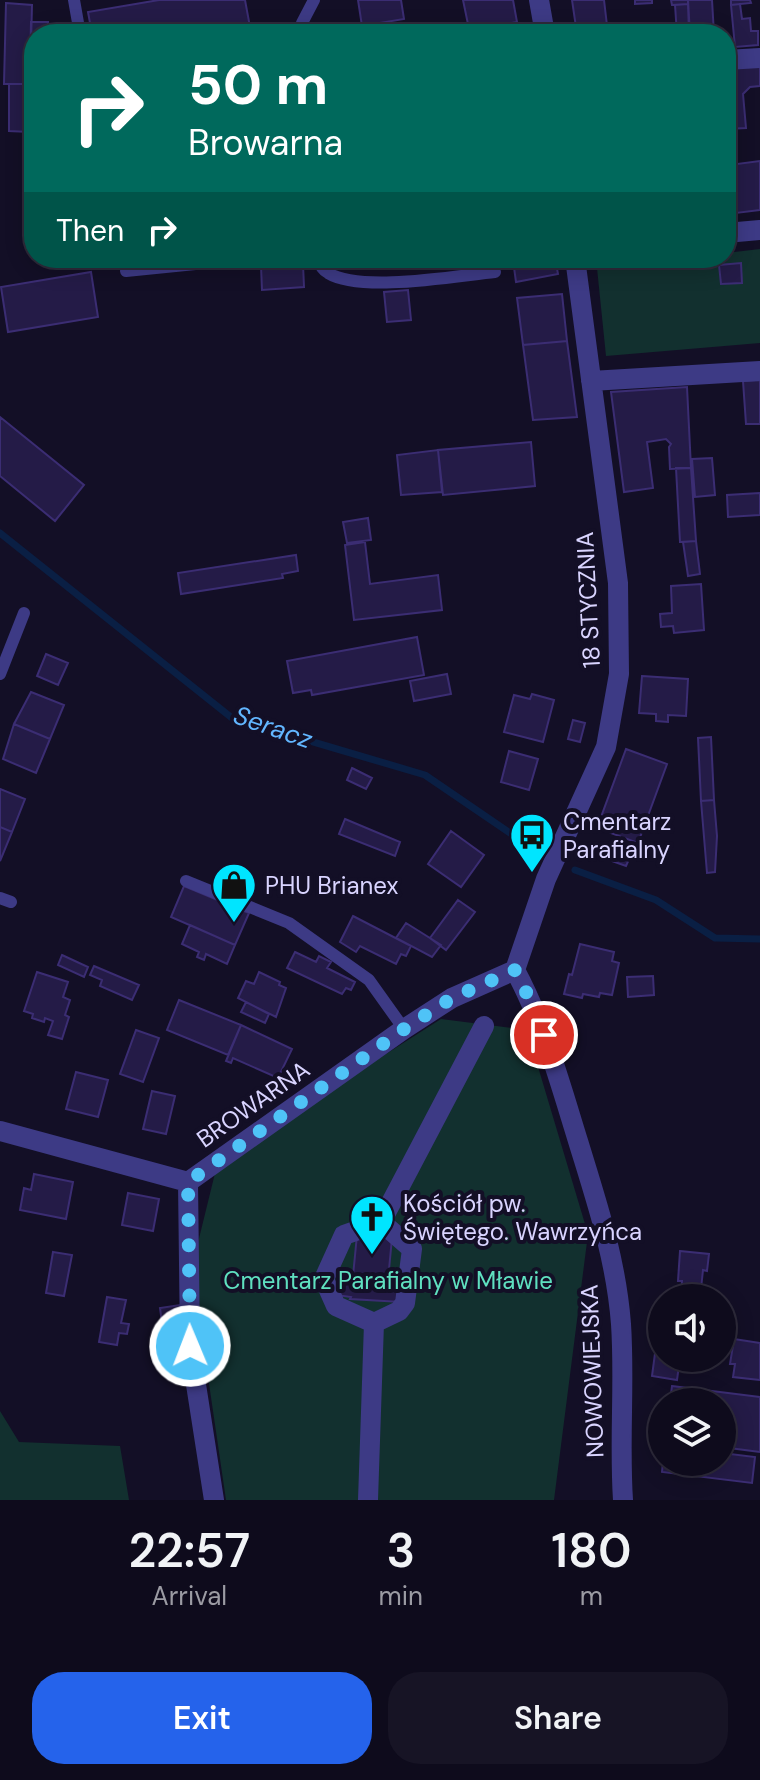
<!DOCTYPE html>
<meta charset="utf-8">
<style>
:root{--surface:#0e0b1c;--page:#171425;--text:#f1f3f6;--muted:#9b9ba3;--line:#2e2b3b;--accent:#2563eb}
body{margin:0;font-family:"DM Sans",sans-serif;background:var(--page);color:var(--text);height:100vh;display:flex;flex-direction:column;font-size:30px;white-space:nowrap}
*{box-sizing:border-box;margin:0}
p{font-size:26px;color:var(--muted)}
.icon{flex:none;width:44px;height:44px;fill:none;stroke:currentColor;stroke-width:2;stroke-linecap:round;stroke-linejoin:round}
.map{position:relative;height:1500px;overflow:hidden}
.sheet{display:flex;flex-direction:column;background:var(--surface);flex:1}
.sheet>*{flex:none}
.guide{position:absolute;left:24px;top:24px;width:712px;height:244px;border-radius:32px;box-shadow:0 4px 20px #0003,0 0 0 2px var(--line);background:#00695c;color:#fff;overflow:hidden}
.tools{position:absolute;left:648px;top:1284px;display:grid;gap:16px}
.tools a{display:grid;place-items:center;width:88px;height:88px;border-radius:50%;background:var(--surface);box-shadow:0 4px 20px #0003,0 0 0 2px var(--line);font-size:40px}
.pin{position:absolute;display:grid;place-items:center;width:68px;height:68px;color:#fff;margin:-34px;border:4px solid #fff;border-radius:50%;box-shadow:0 2px 8px #0007}
.me{position:absolute;width:88px;margin:-44px;rotate:359deg;stroke-linejoin:round;filter:drop-shadow(0 0 6px #0008)}
.turn{display:flex;align-items:center;gap:28px;height:168px;padding:0 32px;font-size:36px}
.turn .icon{width:104px;height:104px;stroke-width:2.5}
.turn b{display:block;font-size:56px;line-height:68px}
.then{display:flex;align-items:center;height:76px;padding:0 32px;background:#0003;gap:16px;font-size:30px}
.eta{display:flex;justify-content:space-evenly;align-items:center;height:136px;text-align:center}
.eta b{font-size:48px;font-weight:600;line-height:56px}
.action{display:flex;gap:16px;margin-top:auto;padding:16px 32px}
.action a{flex:1;height:92px;border-radius:32px;background:var(--accent);color:#fff;font-size:32px;font-weight:600;line-height:92px;text-align:center}
.action a+a{background:var(--page);color:var(--text)}
.map>svg:first-child{display:block}
.green{fill:#12302f}
.lines{fill:none;stroke-linecap:round;stroke-linejoin:round}
.stream{stroke:#0a1f44;stroke-width:7}
.building{fill:#241b47;stroke:#3b2d73;stroke-width:2}
.lane{stroke:#3d3a85;stroke-width:12}
.street{stroke:#3d3a85;stroke-width:20}
.route{stroke:#4fc3f7;stroke-width:14;stroke-dasharray:0 25.2}
.labels{text-anchor:middle;dominant-baseline:central;stroke-width:8;stroke-linejoin:round;paint-order:stroke}
.street-label{font-size:24px;fill:#d9d4ff;stroke:#130f26}
.poi-label{font-size:24px;fill:#d9d4ff;stroke:#130f26;text-anchor:start}
.park-label{font-size:24px;fill:#5fe0c0;stroke:#130f26}
.water-label{font-size:26px;font-style:italic;fill:#62b6ff;stroke:#130f26}
</style>
<div class="map">
<svg width="760" height="1500" viewBox="0 0 760 1500">
<rect width="100%" height="100%" fill="#130f26"/>
<path class="green" d="M760,249v94l-154,13 -9,-88 86,-10h43v-5z
M441,1019l86,11 61,204 -34,266h-328l-34,-233 26,-106z
M0,1411l19,31 101,4 9,54h-129z"/>
<g class="lines">
<path class="stream" d="M0,533l232,185 193,57 107,73
M575,870l81,30 59,38 45,1"/>
</g>
<path class="building" d="M159,0h86l5,27 -43,7h-115l-4,-22z
M358,0h43l3,19 -42,7z
M463,0h50l4,22 -6,1 2,11h-50v-4l6,-1z
M572,0h32l4,34h-31z
M635,0h17v3l-17,1z
M671,0h17v4l-16,1z
M688,0h24l2,34h-24z
M731,0h19l1,3 -20,2z
M6,3l26,2 -2,79h-26z
M688,4l1,29 -12,1 -2,-29z
M740,4l2,15 8,-1 1,13h7v14l-23,2 -4,-42z
M31,22h17v12h-14v32l-4,-1z
M760,64v22l-10,1 -7,7 3,34 -19,1 -1,-62z
M9,84h21l-1,48 -20,-1z
M760,161v49l-24,3 -7,-48z
M494,258h61l3,16 -42,8 -3,-22 -18,1z
M741,263l1,20 -21,1 -2,-19z
M303,264l1,23 -42,3 -1,-24z
M91,272l7,45 -90,15 -7,-45z
M408,290l3,30 -24,2 -3,-30z
M562,294l5,47 -44,4 -6,-47z
M567,341l10,76 -44,3 -10,-75z
M760,380v44h-14l-3,-43z
M687,387l4,81 -21,1 -1,-22 2,-3 -5,-5 -19,3 6,46 -29,4 -13,-100z
M0,417l84,68 -29,36 -55,-45z
M531,442l4,44 -92,9 -5,-45z
M438,450l4,42 -41,3 -4,-40z
M712,458l3,37 -20,2 -3,-38z
M676,468h15l5,73 -16,1z
M760,493v22l-32,2 -1,-22z
M368,518l3,22 -24,3 -4,-21z
M696,541l4,33 -12,2 -5,-34z
M365,542l5,42 68,-9 4,35 -88,10 -9,-75z
M296,555l2,16 -16,3 1,4 -102,16 -3,-21z
M701,584l3,46 -30,3 -1,-7 -12,1 -1,-13 12,-1 -1,-27z
M417,637l7,38 -112,20 -1,-5 -18,3 -6,-32z
M46,654l22,9 -10,22 -21,-9z
M447,674l4,20 -37,7 -4,-20z
M642,676l46,3 -2,37 -18,-1v7l-12,-1v-7l-17,-1z
M31,692l33,13 -14,34 -36,-15z
M532,694l22,6 -11,42 -39,-10 10,-37 16,4z
M573,720l12,3 -5,19 -12,-3z
M14,724l36,15 -14,34 -33,-14z
M711,737l3,63 -13,1 -3,-63z
M626,749l41,15 -29,79 -41,-15z
M509,751l29,8 -9,31 -28,-8z
M352,768l20,10 -6,11 -19,-9z
M0,789l25,10 -13,33 -12,-5z
M714,800l3,36 -2,36 -8,1 -6,-72z
M345,819l55,23 -5,14 -56,-22z
M0,827l12,5 -12,29z
M451,831l33,24 -23,32 -33,-23z
M610,849l20,8 -4,9 -20,-7z
M184,886l65,27 -14,32 -64,-28z
M458,900l17,12 -29,38 -16,-12z
M353,916l58,30 -5,10 -5,-2 -5,10 -36,-18 -4,6 -16,-10z
M406,923l35,22 -9,12 -36,-19z
M190,925l45,20 -8,19 -21,-10 -2,6 -7,-3 2,-5 -17,-8z
M580,944l34,8 -2,9 7,2 -7,32 -12,-2 -1,4 -16,-3 -1,4 -18,-4 5,-20 3,1z
M295,952l21,10 3,-6 12,6 -4,6 28,14 -4,8 -5,-2 -4,6 -55,-26z
M62,955l26,12 -4,10 -26,-12z
M94,966l45,19 -7,15 -32,-14 2,-6 -12,-5z
M37,972l31,10 -5,15 7,3 -5,15 4,2 -7,22 -14,-4 5,-14 -8,-3 -1,4 -12,-4 1,-4 -9,-3z
M259,972l21,10 -1,3 7,3 -10,29 -38,-19 8,-17 8,3z
M653,976l1,19 -26,2 -1,-20z
M179,1000l62,25 -13,30 -61,-25z
M246,1002l23,12 -4,9 -24,-11z
M241,1025l51,24 -14,29 -45,-20 -2,5 -5,-2z
M136,1030l23,8 -16,44 -23,-8z
M76,1072l32,8 -10,37 -32,-8z
M152,1091l23,5 -9,38 -23,-5z
M34,1174l39,8 -7,37 -46,-9 4,-22 7,2z
M128,1193l31,6 -6,32 -31,-6z
M357,1235l35,3 -4,42 15,1 -2,21 -51,-3 1,-2 -15,-2 2,-20 15,1z
M680,1251l29,3 -2,17 -4,-1 -3,28h-19l1,-17h-4z
M53,1252l19,3 -8,41 -18,-3z
M107,1297l19,3 -5,23 8,1 -2,10 -8,-1 -2,12 -18,-3z
M181,1305l7,54 -21,2 -7,-53z
M660,1316h2v42h18l-3,22 -25,-4z
M734,1339l26,4v37l-27,-3 2,-13h-5z
M672,1386l88,11v55l-38,-5v-45h-52z
M722,1453l33,4 -3,26 -90,-11 1,-10h59z"/>
<g class="lines">
<path class="lane" d="M74,0l6,34
M302,34v-11l12,-23
M317,258c3,6 5,12 11,15 33,20 127,3 167,-1
M126,271l129,-13
M0,674l24,-61
M186,881l103,42 80,57 35,49
M0,898l11,4"/>
<path class="street" d="M539,0l6,34
M726,60l34,-2
M726,233l34,-3
M591,381l169,-10
M515,970l31,-91 60,-132 13,-73 -1,-91 -43,-325
M515,970c29,54 45,113 63,171 19,62 38,118 43,183 4,59 -2,117 2,176
M0,1131l188,51 216,-153 48,-31 63,-28
M188,1182l2,164 24,154
M374,1323l-38,-17 -12,-27 20,-44 37,-13
M368,1500l6,-177 25,-12 6,-8 7,-54 -31,-27 103,-196"/>
</g>
<g class="lines">
<path class="route" d="M190,1346l-2,-164 216,-153 48,-31 63,-28 14,28 15,37"/>
</g>
<defs>
<g id="bus-pin" transform="scale(2.3)"><path d="M0 17L-7.5 6A9.5 9.5 0 1 1 7.5 6Z" fill="#00e5ff" stroke="#130f26"/><path d="M-5-6H5V4H4V6H2V4H-2V6H-4V4H-5ZM-3.5-4V0h7V-4ZM-3.5 1.2v1.5H-2V1.2ZM2 1.2v1.5H3.5V1.2Z" fill="#111"/></g>
<g id="shop-pin" transform="scale(2.3)"><path d="M0 17L-7.5 6A9.5 9.5 0 1 1 7.5 6Z" fill="#00e5ff" stroke="#130f26"/><path d="M-5-2.5h2.3a2.7 3.5 0 0 1 5.4 0H5L5.5 6h-11ZM-1.5-2.5h3a1.5 2.3 0 0 0-3 0Z" fill="#111"/></g>
<g id="church-pin" transform="scale(2.3)"><path d="M0 17L-7.5 6A9.5 9.5 0 1 1 7.5 6Z" fill="#00e5ff" stroke="#130f26"/><path d="M-1.2-6h2.4v3.5h3.3v2.4h-3.3V6h-2.4V-.1h-3.3v-2.4h3.3Z" fill="#111"/></g>
</defs>
<g fill-rule="evenodd">
<use href="#bus-pin" x="532" y="835"/>
<use href="#shop-pin" x="234" y="885"/>
<use href="#church-pin" x="372" y="1217"/>
</g>
<g class="labels">
<g class="street-label">
<text transform="translate(588 600) rotate(-93)">18 STYCZNIA</text>
<text transform="translate(253 1104) rotate(-35)">BROWARNA</text>
<text transform="translate(592 1371) rotate(-92)">NOWOWIEJSKA</text>
</g>
<g class="poi-label">
<text x="563" y="821">Cmentarz<tspan x="563" dy="28">Parafialny</tspan></text>
<text x="265" y="885">PHU Brianex</text>
<text x="403" y="1203">Kościół pw.<tspan x="403" dy="28">Świętego. Wawrzyńca</tspan></text>
</g>
<g class="park-label">
<text x="388" y="1280">Cmentarz Parafialny w Mławie</text>
</g>
<g class="water-label">
<text transform="translate(273 727) rotate(19)">Seracz</text>
</g>
</g>
</svg>
<div class="tools">
<a><svg class="icon" aria-label="sound" viewBox="0 0 24 24"><path d="M4 9h4l5-4v14l-5-4H4zM17 9q2 3 0 6"/></svg></a>
<a><svg class="icon" aria-label="layers" viewBox="0 0 24 24"><path d="M12 4l9 5-9 5-9-5zM3 14l9 5 9-5"/></svg></a>
</div>
<div class="pin" style="left:544px;top:1035px;background:#d93025"><svg class="icon" aria-label="arrive" viewBox="0 0 24 24"><path d="M6 21V4h12l-3 4 3 4H6"/></svg></div>
<svg class="me" style="left:190px;top:1346px" viewBox="-20 -20 40 40"><circle r="17" fill="#4fc3f7" stroke="#fff" stroke-width="3"/><path d="M0-11L8 9 0 5-8 9z" fill="#fff"/></svg>
<div class="guide">
<div class="turn"><svg class="icon" aria-label="right" viewBox="0 0 24 24"><path d="M7 20v-9h11M14 6l5 5-5 5"/></svg><div><b>50 m</b>Browarna</div></div>
<div class="then">Then<svg class="icon" aria-label="right" viewBox="0 0 24 24"><path d="M7 20v-9h11M14 6l5 5-5 5"/></svg></div>
</div>
</div>
<section class="sheet">
<div class="eta">
<div><b>22:57</b><p>Arrival</p></div>
<div><b>3</b><p>min</p></div>
<div><b>180</b><p>m</p></div>
</div>
<div class="action"><a>Exit</a><a>Share</a></div>
</section>
